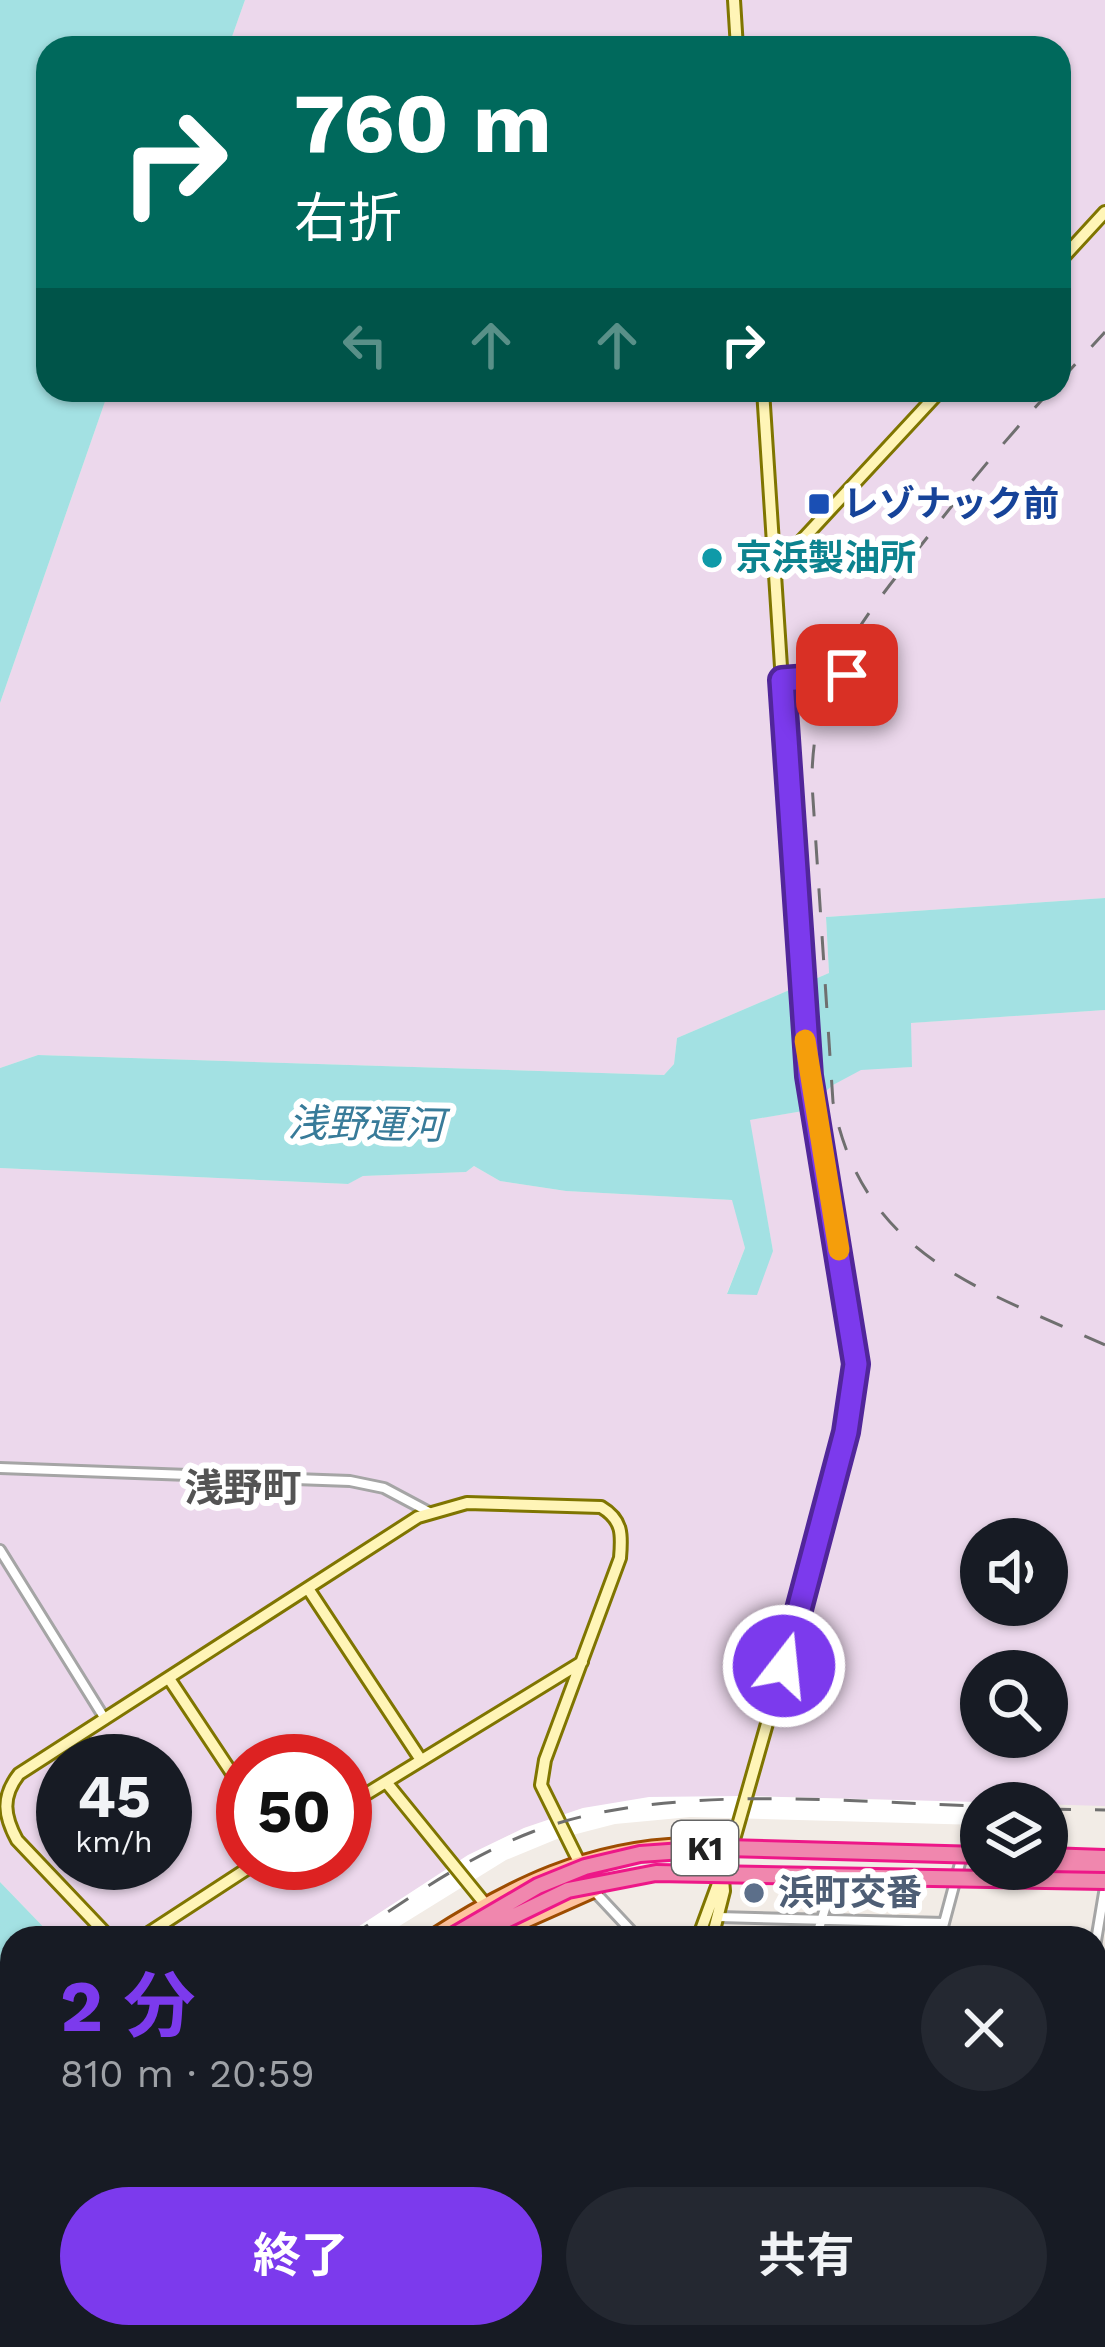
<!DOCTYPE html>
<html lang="ja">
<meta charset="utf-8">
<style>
:root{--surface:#171b24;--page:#242831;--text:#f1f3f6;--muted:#9ea1a6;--accent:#7c3aed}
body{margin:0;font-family:"Work Sans","Noto Sans JP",sans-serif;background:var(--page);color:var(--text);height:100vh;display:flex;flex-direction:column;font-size:45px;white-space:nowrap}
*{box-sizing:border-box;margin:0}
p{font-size:39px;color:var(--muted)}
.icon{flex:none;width:66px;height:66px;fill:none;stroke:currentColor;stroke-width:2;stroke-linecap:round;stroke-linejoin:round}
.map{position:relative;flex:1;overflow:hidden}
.side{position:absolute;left:0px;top:1926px;width:1107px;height:423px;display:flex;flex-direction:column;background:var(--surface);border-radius:36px 36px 0 0;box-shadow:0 3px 9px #0004}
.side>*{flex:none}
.banner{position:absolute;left:36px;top:36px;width:1035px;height:366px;border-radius:36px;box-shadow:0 3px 9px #0004;background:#00695c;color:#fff;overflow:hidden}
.controls{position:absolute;left:960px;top:1518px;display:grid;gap:24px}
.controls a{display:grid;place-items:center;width:108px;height:108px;border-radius:50%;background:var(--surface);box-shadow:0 3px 9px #0004;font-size:60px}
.speed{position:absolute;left:36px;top:1734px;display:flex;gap:24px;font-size:60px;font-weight:700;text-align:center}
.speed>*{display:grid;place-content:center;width:156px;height:156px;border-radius:50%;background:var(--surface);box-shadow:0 3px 9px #0004;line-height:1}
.speed small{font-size:30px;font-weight:400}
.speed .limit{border:18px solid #d22;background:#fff;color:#111}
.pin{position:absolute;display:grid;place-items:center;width:102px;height:102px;color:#fff;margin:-51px;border-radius:24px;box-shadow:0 6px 18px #0006}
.me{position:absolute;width:132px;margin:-66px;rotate:16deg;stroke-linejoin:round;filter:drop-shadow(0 0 9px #0008)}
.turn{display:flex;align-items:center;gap:42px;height:252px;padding:0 60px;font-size:54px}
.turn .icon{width:156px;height:156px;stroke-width:2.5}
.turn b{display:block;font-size:84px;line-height:102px}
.lanes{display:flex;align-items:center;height:114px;padding:0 60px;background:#0003;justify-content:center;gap:60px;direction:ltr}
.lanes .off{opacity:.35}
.round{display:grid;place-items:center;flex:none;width:126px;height:126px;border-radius:63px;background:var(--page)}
.head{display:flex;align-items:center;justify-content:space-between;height:204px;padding:0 60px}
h1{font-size:72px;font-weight:700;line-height:90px;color:var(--accent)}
.cta{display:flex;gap:24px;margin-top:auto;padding:24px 60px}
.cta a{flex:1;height:138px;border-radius:72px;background:var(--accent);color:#fff;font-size:48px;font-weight:700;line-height:138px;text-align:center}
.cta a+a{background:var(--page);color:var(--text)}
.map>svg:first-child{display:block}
.industrial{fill:#ecd8ec;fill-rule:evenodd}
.water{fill:#a3e1e3}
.pier{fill:#fff}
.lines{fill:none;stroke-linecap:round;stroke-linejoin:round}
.street-casing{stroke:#a5a5a5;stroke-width:14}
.secondary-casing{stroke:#7f7500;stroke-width:16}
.primary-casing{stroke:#9d4c00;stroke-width:18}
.highway-casing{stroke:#ed1788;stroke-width:20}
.street{stroke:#fff;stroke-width:8}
.secondary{stroke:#fff5b7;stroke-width:10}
.primary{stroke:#ffc39e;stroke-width:12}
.highway{stroke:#f087ae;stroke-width:14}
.rail{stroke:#6f6f6f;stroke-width:3;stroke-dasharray:24 24;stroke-linecap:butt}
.highway-bridge-casing{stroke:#ed1788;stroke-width:20;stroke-linecap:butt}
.highway-bridge{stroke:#f087ae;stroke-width:14}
.route-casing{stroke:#51269a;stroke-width:30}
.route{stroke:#7c3aed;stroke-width:21}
.slow{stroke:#f59e0b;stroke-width:21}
.transit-dot{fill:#1a4fb4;stroke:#fff;stroke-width:4.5}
.culture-dot{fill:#0f9aa8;stroke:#fff;stroke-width:4.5}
.service-dot{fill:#5c6f8a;stroke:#fff;stroke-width:4.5}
.labels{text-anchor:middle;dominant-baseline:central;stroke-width:12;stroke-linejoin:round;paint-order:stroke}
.shield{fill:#fff;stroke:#646464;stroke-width:3}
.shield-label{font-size:33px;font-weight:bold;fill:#212121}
.transit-label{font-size:36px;font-weight:bold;fill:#164399;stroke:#fff;text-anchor:start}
.culture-label{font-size:36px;font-weight:bold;fill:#0d838f;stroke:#fff;text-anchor:start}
.service-label{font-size:36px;font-weight:bold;fill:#4e5e75;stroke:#fff;text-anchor:start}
.water-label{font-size:39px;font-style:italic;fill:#387b99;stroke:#fff}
.neighbourhood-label{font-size:39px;font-weight:bold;fill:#545454;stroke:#fff}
</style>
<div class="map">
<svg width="1105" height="2347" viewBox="0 0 1105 2347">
<rect width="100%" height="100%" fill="#f2ece6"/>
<path class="industrial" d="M245,0h860v898l-279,19 3,56 -152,65 -3,26 -10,11 -626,-20 -38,13v-365l109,-313h950v-342h-831z
M1105,1010v796l-364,-10 -158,12 -59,20 -55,27 -128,83h-287l-54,-56v-714l347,16 16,-8 103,-4 8,-6 26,15 66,10 167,9 12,48 -18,45 46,-42 -24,-131 54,-9 30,-26 28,-16 51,-2 -2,-44zM981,1539h66v66h-66zM981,1671h66v66h-66zM63,1761h102v102h-102zM243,1761h102v102h-102z"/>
<path class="water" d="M0,0h245l-17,48h-180v342h61l-109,313z
M1105,898v112l-194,13 1,44 -51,3 -28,15 -30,26 -53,9 23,131 -16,44 -30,-1 18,-46 -13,-48 -166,-9 -66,-10 -26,-15 -8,6 -103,4 -15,8 -348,-16v-100l38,-13 626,20 10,-11 3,-26 152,-65 -3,-56z
M0,1882l54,56h-42v34l-12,-8z"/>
<path class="pier" d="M741,1796l276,7h-36v22l-291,-8 -75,7 -58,15 -51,21 -126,78h-39l127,-83 56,-27 59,-20 66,-11z"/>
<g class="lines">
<g class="street-casing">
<path id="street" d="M782,680l65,-5
M0,1468l350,13 34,7 45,24
M0,1550l105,169
M594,1891l44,47
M718,1917l226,6
M816,1938l18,-59
M940,1938l23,-86
M1095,1947l10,-60
M1095,1967h10
M0,2028l12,-2
M1095,2043l10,1
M0,2149l12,-7
M1095,2170l10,1
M1095,2231l10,1
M1,2234l11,23
M50,2337l6,10
M804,2337v10
M1074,2337l19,10
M845,2347l1,-10
M930,2347l1,-10
M1028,2347l2,-10
M1096,2347l9,-54"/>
</g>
<g class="secondary-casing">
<path id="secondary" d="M734,0l3,48
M1059,262l46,-50
M777,567l164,-177
M309,1590l112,170
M170,1680l73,110
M386,1782l104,128
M345,1807l237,-145
M110,1938l-93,-98c-13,-24 -16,-43 2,-66l399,-257 49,-14 134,4c22,13 21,28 19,51l-75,202 -4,25 51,103
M141,1938l115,-75
M698,1938l35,-95 89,-313 34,-149 -4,-44 -47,-301 -42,-646
M712,1938l12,-47 -1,-12
M404,2337l10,10
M578,2337l10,10
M734,2337l1,10
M751,2337l1,10"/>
</g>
<g class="primary-casing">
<path id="primary" d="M430,1938c81,-52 158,-90 256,-93
M487,1938l108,-48
M0,2234l12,-5"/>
</g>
<g class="highway-casing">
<path id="highway" d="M1047,1856l58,2
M999,1869l106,1
M0,2212l12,-5
M0,2224l12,-6"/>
</g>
<use href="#street" class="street"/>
<use href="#secondary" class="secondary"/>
<use href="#primary" class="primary"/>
<use href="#highway" class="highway"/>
<path class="rail" d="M1059,382l46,-50
M1051,390c-44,48 -85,97 -125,149 -62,79 -115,137 -114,245l21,318c30,154 146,186 272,243
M1047,1809l58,1
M348,1938c59,-38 118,-81 184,-106 131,-50 309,-30 449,-26
M0,2158l12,-8"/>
<g class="highway-bridge-casing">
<path id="highway-bridge" d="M449,1938l89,-52 47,-19 55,-13 86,-6 255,7
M469,1938l99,-48 88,-17 449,8"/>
</g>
<use href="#highway-bridge" class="highway-bridge"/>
</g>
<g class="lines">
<g class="route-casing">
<path id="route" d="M784,1666l62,-234 10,-68 -47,-288 -27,-396 65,-5"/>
</g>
<use href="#route" class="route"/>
<path class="slow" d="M805,1040l34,210"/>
</g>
<rect class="transit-dot" x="807" y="492" width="24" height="24" rx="6"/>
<circle class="culture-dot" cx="712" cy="558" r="12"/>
<circle class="service-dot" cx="754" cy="1893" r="12"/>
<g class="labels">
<rect class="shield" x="672" y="1821" width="66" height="54" rx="9"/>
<g class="shield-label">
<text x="705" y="1848">K1</text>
</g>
<g class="transit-label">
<text x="843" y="504">レゾナック前</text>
</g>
<g class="culture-label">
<text x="736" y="558">京浜製油所</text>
</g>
<g class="service-label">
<text x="778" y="1893">浜町交番</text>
</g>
<g class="water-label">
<text transform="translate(366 1124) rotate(1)">浅野運河</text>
</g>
<g class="neighbourhood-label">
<text x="243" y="1487">浅野町</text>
</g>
</g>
</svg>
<div class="controls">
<a><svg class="icon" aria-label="sound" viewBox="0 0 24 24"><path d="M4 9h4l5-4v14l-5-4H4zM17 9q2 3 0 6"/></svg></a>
<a><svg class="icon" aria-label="search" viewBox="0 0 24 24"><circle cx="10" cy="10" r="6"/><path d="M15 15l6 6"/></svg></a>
<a><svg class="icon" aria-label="layers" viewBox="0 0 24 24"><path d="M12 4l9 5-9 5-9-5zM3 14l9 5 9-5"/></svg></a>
</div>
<div class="speed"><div>45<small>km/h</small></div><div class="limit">50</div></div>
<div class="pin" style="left:847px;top:675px;background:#d93025"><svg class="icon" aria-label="arrive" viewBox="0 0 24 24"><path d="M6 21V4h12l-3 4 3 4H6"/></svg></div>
<svg class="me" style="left:784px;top:1666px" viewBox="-20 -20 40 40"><circle r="17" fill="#7c3aed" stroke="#fff" stroke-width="3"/><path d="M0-11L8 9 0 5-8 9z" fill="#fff"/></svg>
<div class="banner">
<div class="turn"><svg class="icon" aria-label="right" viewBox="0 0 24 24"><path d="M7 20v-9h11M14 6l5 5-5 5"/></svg><div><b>760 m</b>右折</div></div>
<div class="lanes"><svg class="icon off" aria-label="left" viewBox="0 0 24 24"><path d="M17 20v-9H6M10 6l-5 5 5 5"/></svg><svg class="icon off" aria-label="ahead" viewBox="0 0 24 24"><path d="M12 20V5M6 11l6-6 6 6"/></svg><svg class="icon off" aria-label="ahead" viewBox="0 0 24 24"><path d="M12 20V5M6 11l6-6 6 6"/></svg><svg class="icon" aria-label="right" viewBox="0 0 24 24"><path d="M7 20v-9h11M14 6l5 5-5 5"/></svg></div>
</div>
<section class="side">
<div class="head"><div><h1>2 分</h1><p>810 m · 20:59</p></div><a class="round"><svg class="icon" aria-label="close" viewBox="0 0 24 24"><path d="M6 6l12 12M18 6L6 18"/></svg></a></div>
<div class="cta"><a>終了</a><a>共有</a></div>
</section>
</div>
